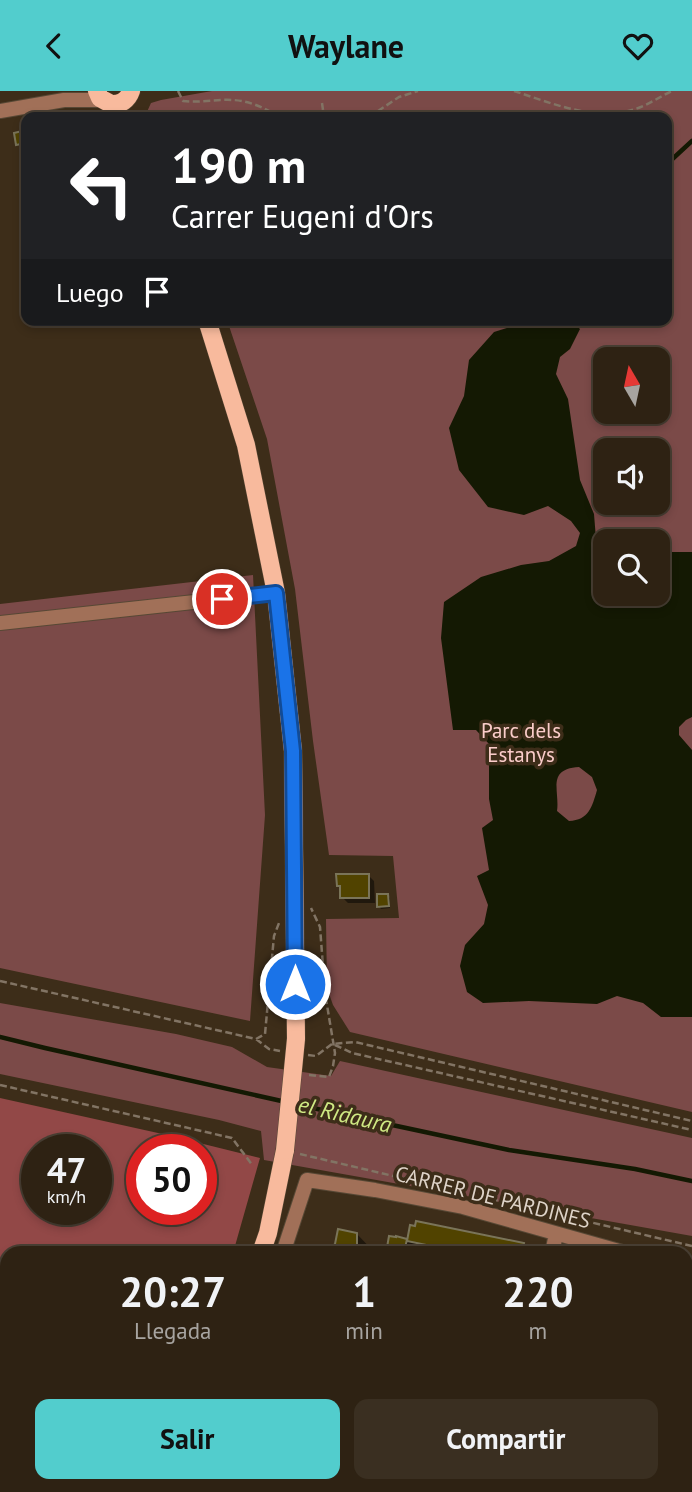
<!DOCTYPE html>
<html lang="es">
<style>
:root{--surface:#2e2213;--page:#3a2f21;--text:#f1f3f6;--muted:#a7a4a0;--line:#493f33;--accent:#52cdcd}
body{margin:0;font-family:"PT Sans",sans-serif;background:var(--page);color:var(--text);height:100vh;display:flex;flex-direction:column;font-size:26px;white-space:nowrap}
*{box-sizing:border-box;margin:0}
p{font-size:23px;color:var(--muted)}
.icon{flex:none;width:38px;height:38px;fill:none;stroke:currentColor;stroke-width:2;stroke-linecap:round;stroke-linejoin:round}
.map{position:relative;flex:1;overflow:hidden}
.panel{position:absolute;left:0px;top:1155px;width:693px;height:247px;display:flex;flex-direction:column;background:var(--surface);border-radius:21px 21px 0 0;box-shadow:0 4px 10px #0003,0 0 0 2px var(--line)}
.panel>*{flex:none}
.guide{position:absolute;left:21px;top:21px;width:651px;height:214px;border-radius:14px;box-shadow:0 4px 10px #0003,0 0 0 2px var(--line);background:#202124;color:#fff;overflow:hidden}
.needle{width:46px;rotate:351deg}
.controls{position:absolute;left:593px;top:256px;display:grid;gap:14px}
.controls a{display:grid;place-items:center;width:77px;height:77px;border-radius:14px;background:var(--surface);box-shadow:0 4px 10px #0003,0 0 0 2px var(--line);font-size:35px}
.speed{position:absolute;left:21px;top:1043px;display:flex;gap:14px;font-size:35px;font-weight:700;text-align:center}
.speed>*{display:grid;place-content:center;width:91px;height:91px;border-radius:50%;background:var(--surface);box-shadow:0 4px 10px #0003,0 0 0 2px var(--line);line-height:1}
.speed small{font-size:18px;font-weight:400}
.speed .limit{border:10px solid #d22;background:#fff;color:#111}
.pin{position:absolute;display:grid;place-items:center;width:60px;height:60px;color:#fff;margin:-30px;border:4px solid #fff;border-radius:50%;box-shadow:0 2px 7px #0007}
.me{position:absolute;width:77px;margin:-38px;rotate:0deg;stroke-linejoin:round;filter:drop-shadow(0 0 5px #0008)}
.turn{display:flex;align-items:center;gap:24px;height:147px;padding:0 35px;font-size:32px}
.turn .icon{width:91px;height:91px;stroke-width:2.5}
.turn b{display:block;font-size:49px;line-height:60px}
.then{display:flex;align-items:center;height:66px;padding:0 35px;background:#0003;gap:14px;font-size:26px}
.eta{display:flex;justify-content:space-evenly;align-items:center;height:119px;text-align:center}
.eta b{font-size:42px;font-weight:700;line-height:49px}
.action{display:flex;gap:14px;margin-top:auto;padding:14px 35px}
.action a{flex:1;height:80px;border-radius:14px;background:var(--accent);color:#111;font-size:28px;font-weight:700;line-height:80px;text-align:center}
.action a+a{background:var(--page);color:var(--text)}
header{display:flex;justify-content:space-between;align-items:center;height:91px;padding:0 35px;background:var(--accent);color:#111;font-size:32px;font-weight:700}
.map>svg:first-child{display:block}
.green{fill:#7b4a48;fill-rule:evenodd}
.forest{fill:#924847;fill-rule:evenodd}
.water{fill:#141903;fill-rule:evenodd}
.shadow{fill:#0007}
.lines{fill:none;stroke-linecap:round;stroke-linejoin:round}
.stream{stroke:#141903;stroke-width:4.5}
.building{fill:#514300;stroke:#7a7459;stroke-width:2}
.minor-casing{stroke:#574835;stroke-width:16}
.major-casing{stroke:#574835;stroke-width:19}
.path{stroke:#827464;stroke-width:2.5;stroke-dasharray:7 3.5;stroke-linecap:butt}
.minor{stroke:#a17058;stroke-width:14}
.major{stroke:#f8ba9d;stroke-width:18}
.major-bridge-casing{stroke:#574835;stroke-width:19;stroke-linecap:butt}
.major-bridge{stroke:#f8ba9d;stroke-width:18}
.route-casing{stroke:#114b97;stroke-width:18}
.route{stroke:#1a73e8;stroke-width:12}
.labels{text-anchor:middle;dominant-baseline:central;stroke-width:7;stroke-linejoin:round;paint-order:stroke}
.park-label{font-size:21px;fill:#fbcdca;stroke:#3d2d19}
.street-label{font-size:21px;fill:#ded3c8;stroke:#3d2d19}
.water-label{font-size:23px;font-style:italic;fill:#cfe983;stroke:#3d2d19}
</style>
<header><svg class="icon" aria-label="back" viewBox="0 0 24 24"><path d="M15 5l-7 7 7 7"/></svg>Waylane<svg class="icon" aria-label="heart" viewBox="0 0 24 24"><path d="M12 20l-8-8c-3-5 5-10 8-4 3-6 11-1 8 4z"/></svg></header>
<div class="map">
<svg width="692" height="1401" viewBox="0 0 692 1401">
<rect width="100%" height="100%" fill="#3d2d19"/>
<path class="green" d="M212,0h480v1021l-342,-80 -17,-27 -6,-17 -1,-69 73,-1 -6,-62 -64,-1 -16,-114 -18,-152 -28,-150 -40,-119h440v-203h-520l-1,-3 5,-11 10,-3zM606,268h52v52h-52zM606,359h52v52h-52zM606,450h52v52h-52z
M253,484l12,240 -15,206 -250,-53v-364z
M0,912l176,31 56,13 35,20 64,9 9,-15 352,77v98l-428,-76 -3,-29 -42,-11 -219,-46z"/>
<path class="forest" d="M0,1007l167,37 93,23 -27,95h-226v168l-7,1zM37,1059h59v59h-59zM142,1059h59v59h-59z"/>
<path class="water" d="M532,229h39l9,9 -10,20 -10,8 -4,17 12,25 12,81 14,34 2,25 9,7 1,47h52v-41h34v165l-6,3 -7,7v8l13,15v267h-31l-18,-14 -26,-7 -20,8 -68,-3 -46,2 -16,-11 -7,-26 5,-21 19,-21 4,-19 -11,-29 12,-6 -7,-42 11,-8 -4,-21v-55l-13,-14h-23l-12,-92 3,-36 37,-25 40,-12 28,-4 27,-15 4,-13 -9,-12 -23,-15 -24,9 -36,-8 -29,-37 -10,-42 15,-32 5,-36 25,-28zM579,676l13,10 5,13c-5,17 -8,30 -28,31l-12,-10c3,-20 -11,-42 22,-44z"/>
<path class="shadow" d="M26,41v21l-8,-9 -2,-10z
M368,784l6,6 1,22h-27l-6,-6v-8l-4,-4z
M387,805l3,2v10l-9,1 -2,-3z
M416,1137l107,17 6,6 -1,2h-82l-34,-7 -1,7h-23l9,-15 12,3z
M357,1143l18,19h-49z
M686,1260l6,1v23l-6,-1z
M579,1395h67l6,6h-72l-3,-4z"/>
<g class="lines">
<path class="stream" d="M667,73l25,-23
M0,946l45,11 241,54
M294,1013l215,46 126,19 57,12"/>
</g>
<path class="building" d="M26,39v13l-10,2 -2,-12z
M336,783h33v24h-29v-12h-3z
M377,803h11l1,12 -12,1z
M416,1130l108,22 -2,10h-57l-58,-12 3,-16 5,1z
M338,1138l19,4v12l-6,3 -1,5h-27l12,-9z
M389,1145l7,1v-1l11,3 -3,14h-18z"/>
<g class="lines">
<g class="minor-casing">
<path id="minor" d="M0,20l64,-11h38
M0,532l276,-30
M283,1162l24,-73 68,10 88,17 163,46
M552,1162l4,-19
M686,1176l6,1
M686,1309l6,1
M346,1395l21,6
M507,1401l2,-6"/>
</g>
<g class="major-casing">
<path id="major" d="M97,0l3,7 11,6 10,13
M111,13c10,1 17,-4 20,-13
M207,229l39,125 30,148 17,158 3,288
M261,1162l7,-20 17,-83
M188,1401l2,-6"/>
</g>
<path class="path" d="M178,0l5,10c16,2 33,-2 50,-1 17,1 32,8 46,17
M514,0c37,12 79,30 118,19 15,-4 27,-13 40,-19
M322,12l2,14
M369,26l30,-20 19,-6
M0,890l256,58 13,10 11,2
M256,948l9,-5 9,-98 5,-13
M335,954l17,8 340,77
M308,964l8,1 16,-12 23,-2 337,79
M309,984l20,2 4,-11 2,-13 -10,-60 -5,-66 -9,-19
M0,994l232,53 21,28
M300,1063l140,33
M491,1108l201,47
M212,1401l3,-6"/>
<use href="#minor" class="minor"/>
<use href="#major" class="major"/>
<g class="major-bridge-casing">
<path id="major-bridge" d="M285,1059l11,-111"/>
</g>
<use href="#major-bridge" class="major-bridge"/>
</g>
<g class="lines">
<g class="route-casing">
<path id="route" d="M222,508l54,-6 17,158 2,233"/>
</g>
<use href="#route" class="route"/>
</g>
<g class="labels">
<g class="park-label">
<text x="521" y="639">Parc dels<tspan x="521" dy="24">Estanys</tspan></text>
</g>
<g class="street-label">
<text transform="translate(493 1106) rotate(14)">CARRER DE PARDINES</text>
</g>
<g class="water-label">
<text transform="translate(345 1023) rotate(13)">el Ridaura</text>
</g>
</g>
</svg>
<div class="controls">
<a><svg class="needle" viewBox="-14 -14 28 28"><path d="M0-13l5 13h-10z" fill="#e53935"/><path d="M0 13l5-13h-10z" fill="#a7a4a0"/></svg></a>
<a><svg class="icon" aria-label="sound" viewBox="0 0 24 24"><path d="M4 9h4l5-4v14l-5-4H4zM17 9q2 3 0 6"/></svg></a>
<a><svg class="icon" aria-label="search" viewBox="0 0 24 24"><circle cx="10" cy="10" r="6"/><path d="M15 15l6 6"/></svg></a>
</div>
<div class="speed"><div>47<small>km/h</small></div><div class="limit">50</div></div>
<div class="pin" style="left:222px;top:508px;background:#d93025"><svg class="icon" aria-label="arrive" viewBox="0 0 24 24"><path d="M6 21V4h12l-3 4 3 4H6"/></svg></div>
<svg class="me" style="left:295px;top:893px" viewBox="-20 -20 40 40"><circle r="17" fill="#1a73e8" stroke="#fff" stroke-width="3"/><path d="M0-11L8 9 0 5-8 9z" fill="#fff"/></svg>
<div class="guide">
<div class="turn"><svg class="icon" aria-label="left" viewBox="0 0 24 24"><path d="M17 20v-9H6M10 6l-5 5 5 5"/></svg><div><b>190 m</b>Carrer Eugeni d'Ors</div></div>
<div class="then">Luego<svg class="icon" aria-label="arrive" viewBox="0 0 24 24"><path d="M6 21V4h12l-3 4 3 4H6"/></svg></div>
</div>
<section class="panel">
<div class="eta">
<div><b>20:27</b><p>Llegada</p></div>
<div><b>1</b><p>min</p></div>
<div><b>220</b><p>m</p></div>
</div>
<div class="action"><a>Salir</a><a>Compartir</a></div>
</section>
</div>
